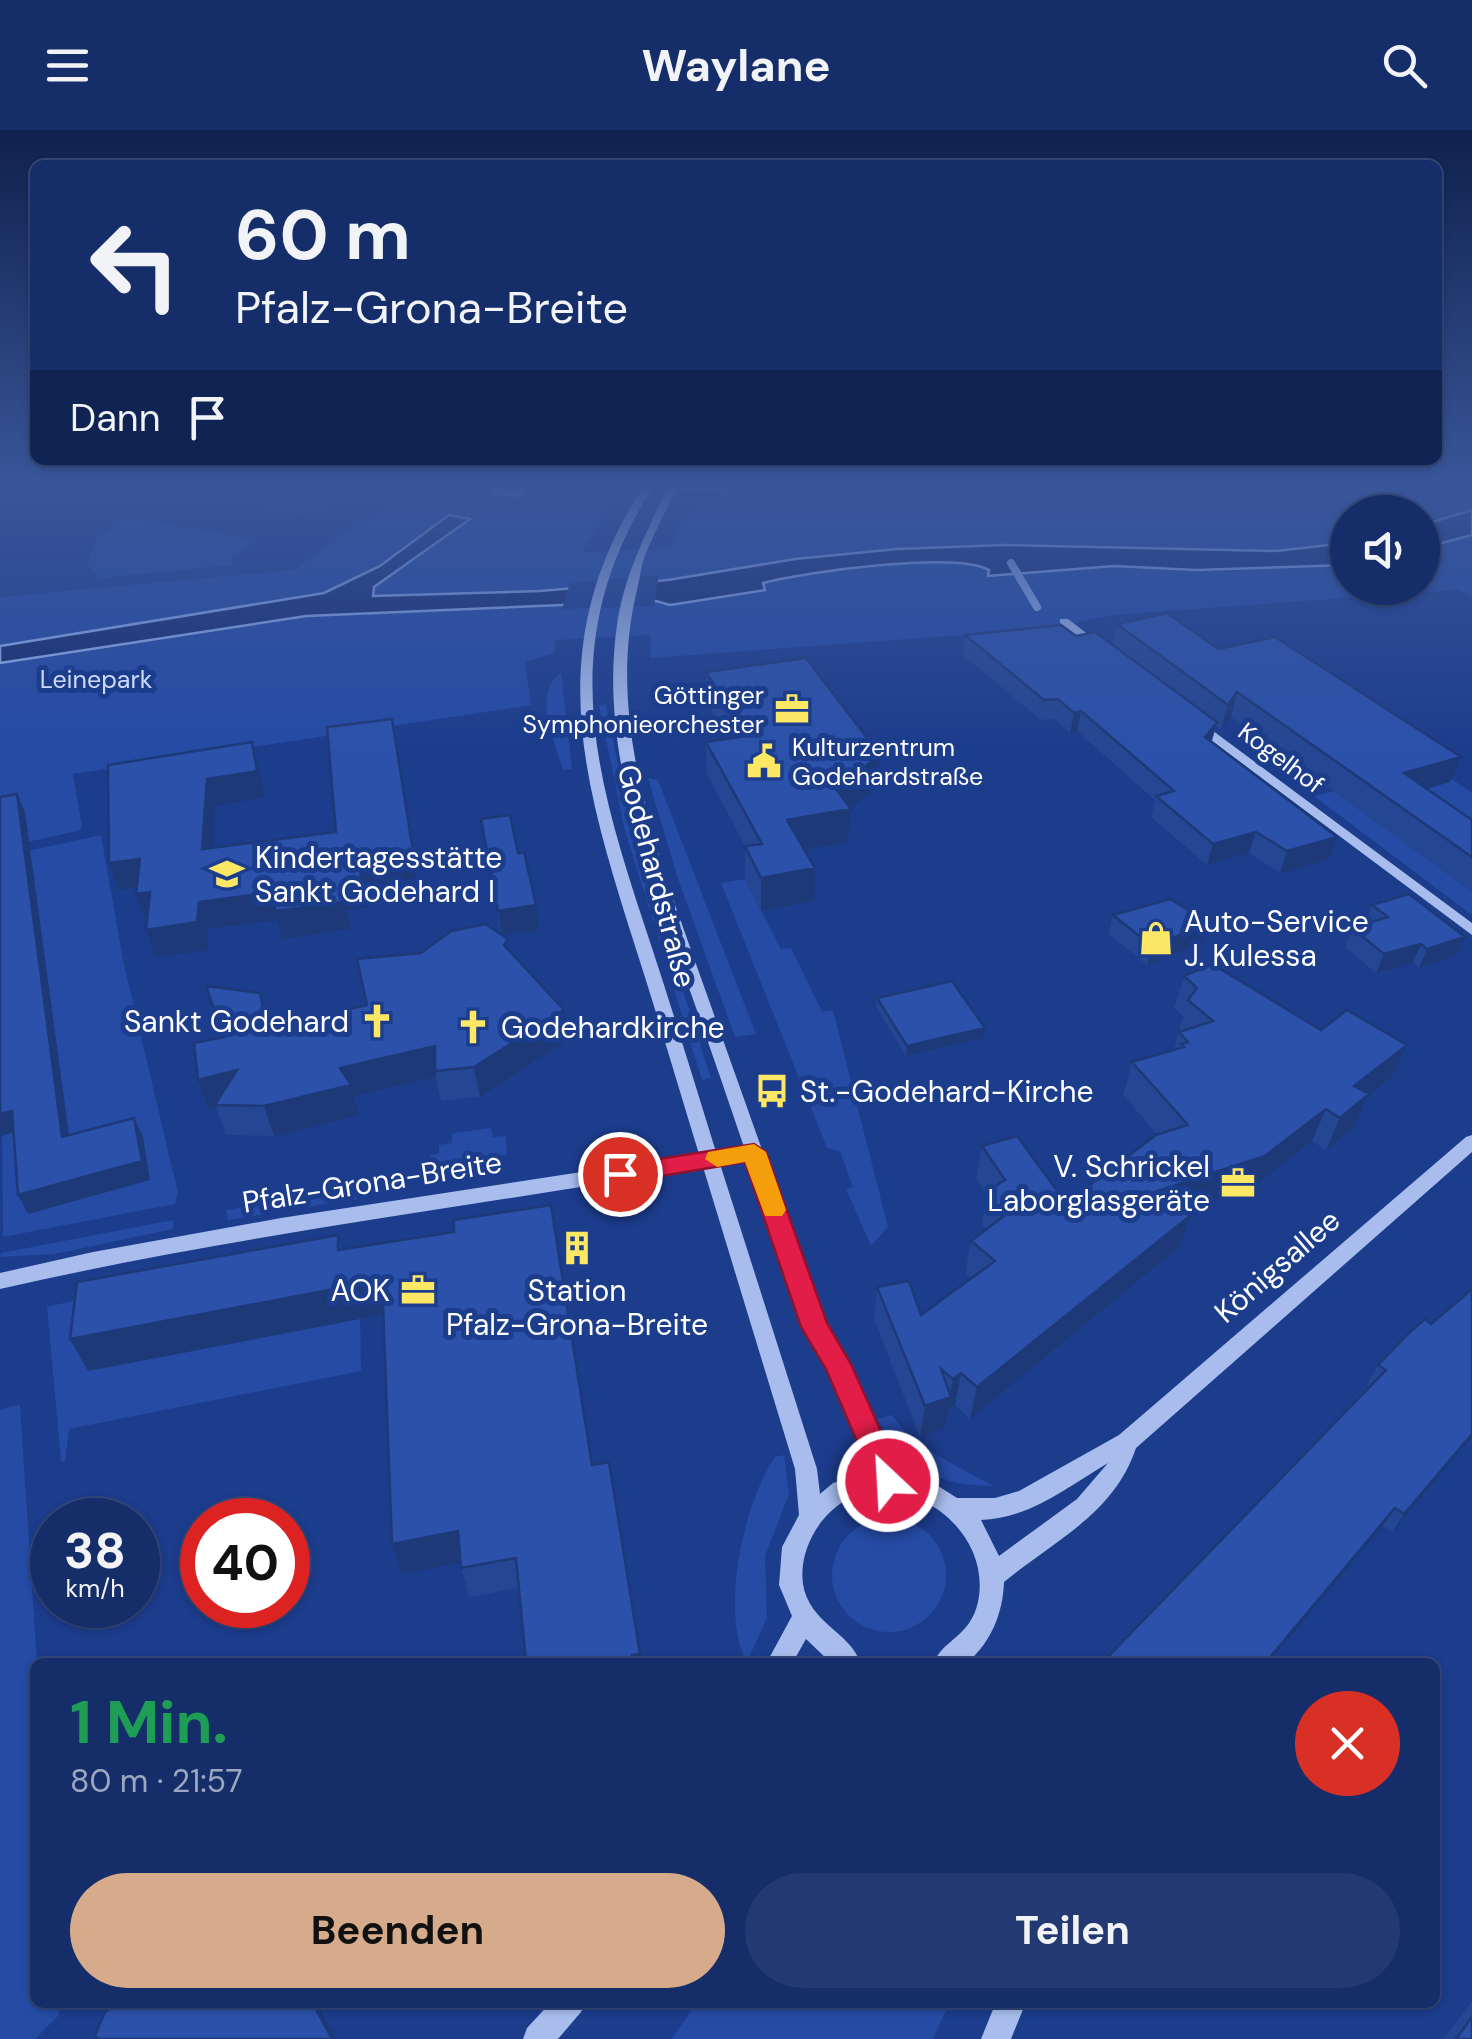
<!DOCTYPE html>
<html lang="de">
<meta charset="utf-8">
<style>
:root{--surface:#152d69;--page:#223971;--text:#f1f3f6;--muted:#9da8c0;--line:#34497d;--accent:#d6ab8b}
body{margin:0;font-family:"DM Sans",sans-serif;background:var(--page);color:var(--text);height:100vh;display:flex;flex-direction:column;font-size:38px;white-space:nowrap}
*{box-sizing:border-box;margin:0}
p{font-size:32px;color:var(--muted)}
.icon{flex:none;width:55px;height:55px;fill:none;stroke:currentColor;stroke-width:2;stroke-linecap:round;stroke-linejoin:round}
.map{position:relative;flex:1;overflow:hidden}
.drawer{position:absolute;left:30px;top:1528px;width:1410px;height:350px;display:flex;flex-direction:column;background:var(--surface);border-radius:15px;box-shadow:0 2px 8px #0004,0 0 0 2px var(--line)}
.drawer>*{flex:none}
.top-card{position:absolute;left:30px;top:30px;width:1412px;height:305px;border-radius:15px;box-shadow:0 2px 8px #0004,0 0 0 2px var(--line);background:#152d69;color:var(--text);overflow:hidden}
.fabs{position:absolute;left:1330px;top:365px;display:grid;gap:20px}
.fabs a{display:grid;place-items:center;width:110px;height:110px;border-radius:50%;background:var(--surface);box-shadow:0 2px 8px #0004,0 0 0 2px var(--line);font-size:50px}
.speed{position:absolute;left:30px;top:1368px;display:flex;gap:20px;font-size:50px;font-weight:700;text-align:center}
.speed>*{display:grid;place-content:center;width:130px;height:130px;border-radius:50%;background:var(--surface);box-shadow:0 2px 8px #0004,0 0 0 2px var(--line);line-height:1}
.speed small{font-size:25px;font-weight:400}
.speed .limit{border:15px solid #d22;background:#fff;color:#111}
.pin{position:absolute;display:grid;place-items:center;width:85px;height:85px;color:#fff;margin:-42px;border:5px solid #fff;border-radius:50%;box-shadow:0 2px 10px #0007}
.me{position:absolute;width:110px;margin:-55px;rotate:335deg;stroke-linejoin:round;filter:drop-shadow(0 0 8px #0008)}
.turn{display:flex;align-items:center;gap:35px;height:210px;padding:0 40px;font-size:45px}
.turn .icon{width:130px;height:130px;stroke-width:2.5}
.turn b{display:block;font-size:70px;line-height:85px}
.then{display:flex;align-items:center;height:95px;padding:0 40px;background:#0003;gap:20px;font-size:38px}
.round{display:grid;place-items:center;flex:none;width:105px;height:105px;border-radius:52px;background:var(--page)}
.head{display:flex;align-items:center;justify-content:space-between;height:170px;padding:0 40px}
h1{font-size:60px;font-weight:700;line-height:75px;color:#1e9e55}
.action{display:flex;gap:20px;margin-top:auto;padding:20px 40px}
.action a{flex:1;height:115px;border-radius:60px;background:var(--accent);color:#111;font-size:40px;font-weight:700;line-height:115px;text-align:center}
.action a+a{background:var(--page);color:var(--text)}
header{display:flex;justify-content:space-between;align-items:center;height:130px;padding:0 40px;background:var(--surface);font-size:45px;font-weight:700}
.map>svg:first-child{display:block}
.green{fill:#254ba5;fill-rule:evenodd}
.water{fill:#132b6a;stroke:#9bb5ef;stroke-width:2.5}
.pier{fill:#1c3c8c}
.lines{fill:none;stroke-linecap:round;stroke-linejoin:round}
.stream{stroke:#9bb5ef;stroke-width:8}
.minor{fill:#a8bded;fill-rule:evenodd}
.wall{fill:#254692}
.shaded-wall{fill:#1e3977}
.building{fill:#2b51aa;stroke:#1e3977;stroke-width:2.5}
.route{fill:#e11d48;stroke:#92132f;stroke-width:2.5}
.slow{fill:#f59e0b}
.labels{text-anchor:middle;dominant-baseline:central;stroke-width:10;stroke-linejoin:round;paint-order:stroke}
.far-park-label{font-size:25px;fill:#cddbf9;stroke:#1c3c8c}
.far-poi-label{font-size:25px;fill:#fff;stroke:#1c3c8c;text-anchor:end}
.far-street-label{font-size:25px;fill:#fff;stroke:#1c3c8c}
.poi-label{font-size:30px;fill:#fff;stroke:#1c3c8c;text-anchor:start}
.street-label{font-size:30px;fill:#fff;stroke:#1c3c8c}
</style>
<header><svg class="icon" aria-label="menu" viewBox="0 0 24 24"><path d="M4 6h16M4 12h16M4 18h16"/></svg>Waylane<svg class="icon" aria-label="search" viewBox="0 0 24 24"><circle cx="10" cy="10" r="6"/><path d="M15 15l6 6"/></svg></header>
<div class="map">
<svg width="1472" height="1909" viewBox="0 0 1472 1909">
<rect width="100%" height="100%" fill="#1c3c8c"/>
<path class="green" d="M412,357h207l-37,66 89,-6 11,-27 42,-29 748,-4v110l-14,-7 -346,25 -66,14 -396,29 1,-23 -95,5 -2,13 -29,9 6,43 -458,69 9,53 -4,4 -78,17v-251l294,-27zM1348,382h74v76h-74z
M127,387l129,23 -25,16 3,9 -134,13 -13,-12 10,-27z
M561,543l11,96 -9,1c-8,-28 -32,-77 -2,-97z
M606,574l24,122 81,252 -9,2 -78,-253 -25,-122z
M1434,637l38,26v122l-158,-119z
M648,648l10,2 98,254 -21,3 -58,-161z
M101,705l22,125 55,233 -3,11 -172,33 -3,-380z
M745,749l36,70 10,-1 31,64 11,-2 55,217 -17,19 -25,-57 7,-2 -13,-36 -13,-3 -106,-265z
M491,998l2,9 13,-1 1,19 -76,10 -1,-10 9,-1v-9l13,-2v-10z
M357,1059v10l-129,21 -2,-10z
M173,1090v9l-118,25 -55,3 1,-4z
M359,1119l2,122 -292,58 -4,33 -4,-1 -14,-154 98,-23z
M20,1274l17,258 -2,340 23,1 1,12 -24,24h-35v-629z
M892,1285c23,34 67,51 101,71 -54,1 -90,-21 -116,-67z
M784,1325l5,39 -24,62 2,62 -20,44c-28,-48 -3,-161 28,-205z
M832 1445a57 57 0 1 1 114 0a57 57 0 1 1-114 0Z
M698,1872h251v1l-16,36h-262z"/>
<path class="water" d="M1472,380v25l-49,13v-23z
M449,385l21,4 -96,68 -1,9 167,-5 128,-11 127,-21 102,-10 107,-4 272,6 71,-8v22l-150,5 -83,-4 -126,10 1,-6c-33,-19 -186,2 -226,13l2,7 -95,15 -14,-4 -350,15 -306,47v-17l324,-53 56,-27z"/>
<path class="pier" d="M659,445l-5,31 -92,3 8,-26z"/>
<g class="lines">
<path class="stream" d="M495,361l24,2
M1011,433l26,44"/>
<path class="minor" d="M643,357h10c-102,159 -56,295 -1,461 22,67 43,136 64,204l28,-5c-18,-53 -36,-106 -55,-159 -41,-114 -90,-239 -72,-363 7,-49 29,-92 50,-136l-2,-2h66l-5,3h-50c-10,21 -21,41 -30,63 -5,12 -6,25 -9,37 -26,107 4,211 37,312l150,422 24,39 48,109 31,7 30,19h38l24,-7 100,-56 347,-298 6,-2v17l-336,296c-22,66 -81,92 -132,134 -1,31 -13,60 -36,80h-34c10,-23 36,-25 44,-60 12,-58 -40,-110 -96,-111 -47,-2 -85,49 -79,93 6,39 47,48 57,78h-30l-24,-23 -13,23h-26l25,-46 -13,-31 3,-38 17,-32 -4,-46 -92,-302c-235,40 -471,69 -703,122v-16l93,-21 188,-34 418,-64c-21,-68 -41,-137 -63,-205 -53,-167 -96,-303 7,-462zM748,1030l57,167 23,40 45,104 -40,12 -13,11 -3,-25 -97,-305zM1108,1333l-31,36 -78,57 -18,-36c48,-1 88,-34 127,-57z
M1060,489h8l39,30 -10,2 -37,-28z
M1197,589l275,204v12l-280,-209v-6z
M551,1872h35l-5,10 -23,27h-35l4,-11z
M996,1872h30l-15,37h-30z"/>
</g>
<path class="wall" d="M199,357h183l-53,34 -127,-22z
M1117,494l101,25 232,133 -23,7 45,31v72l-241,-175 -10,12 -5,-3 -4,15 117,118 -49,14 -31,-20 -42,12 -56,-48 4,-17 -78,-69 -7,2 -16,-14 -13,1 -78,-65 2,-20 111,1 36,9z
M706,542l174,83 -3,32 -27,22 -2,33 -44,8 10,51 -53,10 -16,-32v-33l-38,-72 -1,-32 22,-3 -21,-36z
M481,689l37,34 21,77 -37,5 7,16 59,89 -88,57 -39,4 -5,-24 -82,19 5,19 -85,21 -48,-1 -10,-27 -7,2 61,-83 97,-22 54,-52 80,-18z
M1372,775l84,51 -37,12 -6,-5 -37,10 -31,-26 7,-19 13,-4z
M1113,785l91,27 -57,23 -38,-31z
M1184,846l137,54 86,15 -15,32 -25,20 -13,30 -28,23 -14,-9 -59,47 -68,23 -6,36 -209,172 -15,-14 -6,4 -4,19 -25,10 -46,-119 3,-32 44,28 50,-37 -6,-5 6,-32 15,-11 -4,-6 5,-29 -11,-16 6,-33 84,57 91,-69 -34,-39 9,-33 42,-12 9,-34 -9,-8z
M877,868l106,40 -77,18 -30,-49z
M338,1105l4,15 250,215 17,-3 32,200h-115l-7,-74 -50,9 -9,-35 -58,12 -10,-30 -9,-230 -295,57z
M1472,1159v148l-80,95 -9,-6 -13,-139 -3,-3 11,-19 53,-41z
M1472,1871v38h-29z"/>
<path class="shaded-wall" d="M332,357h50l-53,34 -6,-29z
M1237,562l-6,25 -10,12 7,-24z
M1081,581l-4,20 -7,2 4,-20z
M392,589l26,159 -52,7 2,22 -20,3 1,19 -66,10 -6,-19 -69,9 -1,21 -51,7 -10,-27 53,-28 143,-19z
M1217,592l-6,20 -6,-5z
M252,612l13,55 -50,9 -4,70 -9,-27 5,-70z
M880,625l-3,32 -28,23 2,-1 -3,33 -62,11 1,-33 49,-31z
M1461,627l-11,25 -56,16 10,-25z
M17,664l8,18 47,345 -10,-20z
M1256,702l-7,21 -42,12 6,-21z
M1337,707l-8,22 -49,14 7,-22z
M140,729l10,27 -31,4 -10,-27z
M815,738l-1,33 -53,10v-33z
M150,762l-4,29 -10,-27z
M536,775l3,25 -37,5 -4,-24z
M1210,793l-6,19 -57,23 5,-19z
M1465,807l-9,19 -37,12 8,-19z
M1421,814l-8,19 -37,10 8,-19z
M260,863l9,29 7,35 -9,-29z
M564,880l4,30 -88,57 -6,-30z
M985,898l-2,10 -77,18 1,-10z
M1407,915l-15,32 -25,20 -13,30 -28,23 28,-64z
M435,916l1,31 -82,19 5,19 -85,21 -10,-30 76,-38z
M237,940l-22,35 1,3 -7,2 -11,-30z
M1326,979l-14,32 -59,47 -106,36 11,-33z
M12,981l10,19 -20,6 -2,-3v-19z
M134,988l9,19 7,43 -122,34 -10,-19z
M1191,1085l-12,32 -209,172 7,-32z
M382,1150l10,33 -304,58 -18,-32z
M961,1243l-6,32 -6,4 -4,19 -25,10 5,-32 24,-8 4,-19z
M1472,1304v3l-80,95 12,-18z
M1395,1378l-12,18 -114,136h-3z
M458,1401l9,30 -65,13 -10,-30z
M640,1524l1,8h-8l-1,-7z
M312,1872h4l20,37h-4z"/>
<path class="building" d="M292,357h40l-9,5z
M1167,483l51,36 57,-12 186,120 -57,16 68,47v37l-235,-165 -9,13 -111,-81z
M1061,495l15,11 19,-4 122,90 -12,15 132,100 -50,14 -31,-19 -43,12 -57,-48 18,-5 -93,-80 -7,2 -16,-14 -14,1 -79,-65z
M806,528l74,97 -44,34 15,20 -64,11 28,48 -54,10 -16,-32 17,-2 -56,-102 39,-6 -39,-64z
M392,589l21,132 -53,7 1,23 -19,2v19l-67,9v-19l-76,10 -2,20 -51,8 4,-38 -14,2 4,-35 -31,4 -1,-98 144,-23 5,29 -50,8 -5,70 134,-17 -9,-105z
M17,664l45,343 72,-19 8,43 -124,34 -6,-84 -12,3v-317z
M510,685l8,38 6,-1 12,53 -38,6 -17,-92z
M1409,764l56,43 -38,12 -6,-5 -37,10 -32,-26 36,-11 -16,-12z
M1170,769l40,24 -58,23 -39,-31z
M486,794l22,15 -4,6 60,65 -90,57 -39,4v-25l-95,22 11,17 -87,21 -49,-1 22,-35 -39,10 -4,-37 30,-6 -18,-51 54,7 7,35 100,-23 -10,-46 64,-6 30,-22z
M1212,834l109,66 26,-20 60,35 -53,41 15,8 -29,24 -14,-9 -61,47 -107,35 33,24 -214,172 -16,-14 -8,6 -12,-10 10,28 -26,9 -48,-119 32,-6 12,34 74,-54 -24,-20 33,-25 -16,-25 17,-11 -23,-34 35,-10 49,67 90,-68 32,-10 -56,-63 52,-15 -3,-3 7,-2 -9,-10 34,-11 -25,-21 9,-12 -13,-12z
M952,851l33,47 -78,18 -30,-48z
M551,1075l41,260 17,-3 31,192 -8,1 1,7h-107l-10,-104 -55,10 -3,-37 -66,13 -10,-264 -312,59 7,-57 261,-47v15l116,-18v-12z
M1472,1159v145l-68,80 -9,-6 -129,154h-163l283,-292 -8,-5 33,-34 14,-12 6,5z
M118,1872h194l20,37h-235l-2,-4 10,-23z
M1472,1887v22h-16z"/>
<linearGradient id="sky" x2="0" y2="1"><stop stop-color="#0f214d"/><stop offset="0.57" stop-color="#3a5699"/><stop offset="1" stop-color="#3a5699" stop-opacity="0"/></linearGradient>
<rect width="1472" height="624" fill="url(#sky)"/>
<path class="route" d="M754,1014l12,8 61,171 24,41 52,117 -4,9 -11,4 -10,-4 -52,-121 -25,-42 -56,-165 -125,21 -12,-9 12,-9z"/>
<path class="slow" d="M754,1014l12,8 20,58 -4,6h-17l-20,-54 -28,5 -12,-8 3,-7z"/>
<defs>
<g id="office-bare" transform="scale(2.7)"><path d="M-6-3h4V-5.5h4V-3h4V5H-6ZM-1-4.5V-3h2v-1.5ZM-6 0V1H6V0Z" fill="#fde866" stroke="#1c3c8c" stroke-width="2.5" paint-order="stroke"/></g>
<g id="civic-bare" transform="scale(2.7)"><path d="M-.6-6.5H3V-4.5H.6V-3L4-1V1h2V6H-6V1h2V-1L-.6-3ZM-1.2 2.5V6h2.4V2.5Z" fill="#fde866" stroke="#1c3c8c" stroke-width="2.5" paint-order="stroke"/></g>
<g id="school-bare" transform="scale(2.7)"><path d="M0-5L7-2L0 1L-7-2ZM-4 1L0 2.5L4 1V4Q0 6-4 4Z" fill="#fde866" stroke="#1c3c8c" stroke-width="2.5" paint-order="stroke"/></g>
<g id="shop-bare" transform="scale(2.7)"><path d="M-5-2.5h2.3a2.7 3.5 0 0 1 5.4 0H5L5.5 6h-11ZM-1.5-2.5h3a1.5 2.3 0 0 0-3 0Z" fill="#fde866" stroke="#1c3c8c" stroke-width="2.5" paint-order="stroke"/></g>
<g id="church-bare" transform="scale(2.7)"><path d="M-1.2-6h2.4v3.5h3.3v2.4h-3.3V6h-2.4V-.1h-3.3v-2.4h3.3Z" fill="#fde866" stroke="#1c3c8c" stroke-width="2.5" paint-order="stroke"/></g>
<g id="bus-bare" transform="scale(2.7)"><path d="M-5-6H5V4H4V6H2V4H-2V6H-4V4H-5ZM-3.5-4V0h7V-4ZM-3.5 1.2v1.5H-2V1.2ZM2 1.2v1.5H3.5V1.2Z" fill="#fde866" stroke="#1c3c8c" stroke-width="2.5" paint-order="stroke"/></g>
<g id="building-bare" transform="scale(2.7)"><path d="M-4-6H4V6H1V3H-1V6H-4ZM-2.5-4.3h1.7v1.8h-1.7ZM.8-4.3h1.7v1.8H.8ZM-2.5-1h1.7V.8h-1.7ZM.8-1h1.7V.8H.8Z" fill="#fde866" stroke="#1c3c8c" stroke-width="2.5" paint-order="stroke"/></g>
</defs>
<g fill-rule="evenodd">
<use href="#office-bare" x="792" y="579"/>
<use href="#civic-bare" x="764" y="631"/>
<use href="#school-bare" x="227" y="744"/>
<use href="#shop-bare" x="1156" y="808"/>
<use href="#church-bare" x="377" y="891"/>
<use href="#church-bare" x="473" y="897"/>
<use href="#bus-bare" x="772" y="961"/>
<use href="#office-bare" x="1238" y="1053"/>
<use href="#building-bare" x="577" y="1118"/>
<use href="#office-bare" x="418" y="1160"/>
</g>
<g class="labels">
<g class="far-park-label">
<text x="96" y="549">Leinepark</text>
</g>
<g class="far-poi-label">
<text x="764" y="565">Göttinger<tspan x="764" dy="29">Symphonieorchester</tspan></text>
<text x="792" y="617" text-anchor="start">Kulturzentrum<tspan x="792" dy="29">Godehardstraße</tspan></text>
</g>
<g class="far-street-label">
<text transform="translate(1281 628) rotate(37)">Kogelhof</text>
</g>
<g class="poi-label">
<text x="255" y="727">Kindertagesstätte<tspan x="255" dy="34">Sankt Godehard I</tspan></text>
<text x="1184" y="791">Auto-Service<tspan x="1184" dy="34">J. Kulessa</tspan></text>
<text x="349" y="891" text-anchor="end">Sankt Godehard</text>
<text x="501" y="897">Godehardkirche</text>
<text x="800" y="961">St.-Godehard-Kirche</text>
<text x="1210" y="1036" text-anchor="end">V. Schrickel<tspan x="1210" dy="34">Laborglasgeräte</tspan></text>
<text x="390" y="1160" text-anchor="end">AOK</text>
<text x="577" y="1160" text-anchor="middle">Station<tspan x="577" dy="34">Pfalz-Grona-Breite</tspan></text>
</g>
<g class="street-label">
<text transform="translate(657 746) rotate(75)">Godehardstraße</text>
<text transform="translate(372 1052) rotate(-9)">Pfalz-Grona-Breite</text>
<text transform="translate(1277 1136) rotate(-41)">Königsallee</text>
</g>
</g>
</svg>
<div class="fabs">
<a><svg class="icon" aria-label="sound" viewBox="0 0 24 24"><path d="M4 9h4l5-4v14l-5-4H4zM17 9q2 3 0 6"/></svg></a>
</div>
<div class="speed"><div>38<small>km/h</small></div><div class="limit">40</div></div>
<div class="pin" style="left:620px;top:1044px;background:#d93025"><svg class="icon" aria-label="arrive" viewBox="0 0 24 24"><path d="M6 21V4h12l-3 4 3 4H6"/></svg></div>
<svg class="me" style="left:888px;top:1351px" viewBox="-20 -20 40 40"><circle r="17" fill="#e11d48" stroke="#fff" stroke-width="3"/><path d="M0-11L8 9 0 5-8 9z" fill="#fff"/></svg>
<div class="top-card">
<div class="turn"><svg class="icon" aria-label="left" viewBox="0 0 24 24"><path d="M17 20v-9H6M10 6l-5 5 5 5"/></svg><div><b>60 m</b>Pfalz-Grona-Breite</div></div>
<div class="then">Dann<svg class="icon" aria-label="arrive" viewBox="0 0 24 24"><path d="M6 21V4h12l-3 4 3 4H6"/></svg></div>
</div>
<section class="drawer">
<div class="head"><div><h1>1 Min.</h1><p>80 m · 21:57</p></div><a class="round" style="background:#d93025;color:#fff"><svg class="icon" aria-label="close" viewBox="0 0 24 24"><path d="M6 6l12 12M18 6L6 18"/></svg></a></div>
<div class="action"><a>Beenden</a><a>Teilen</a></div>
</section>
</div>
